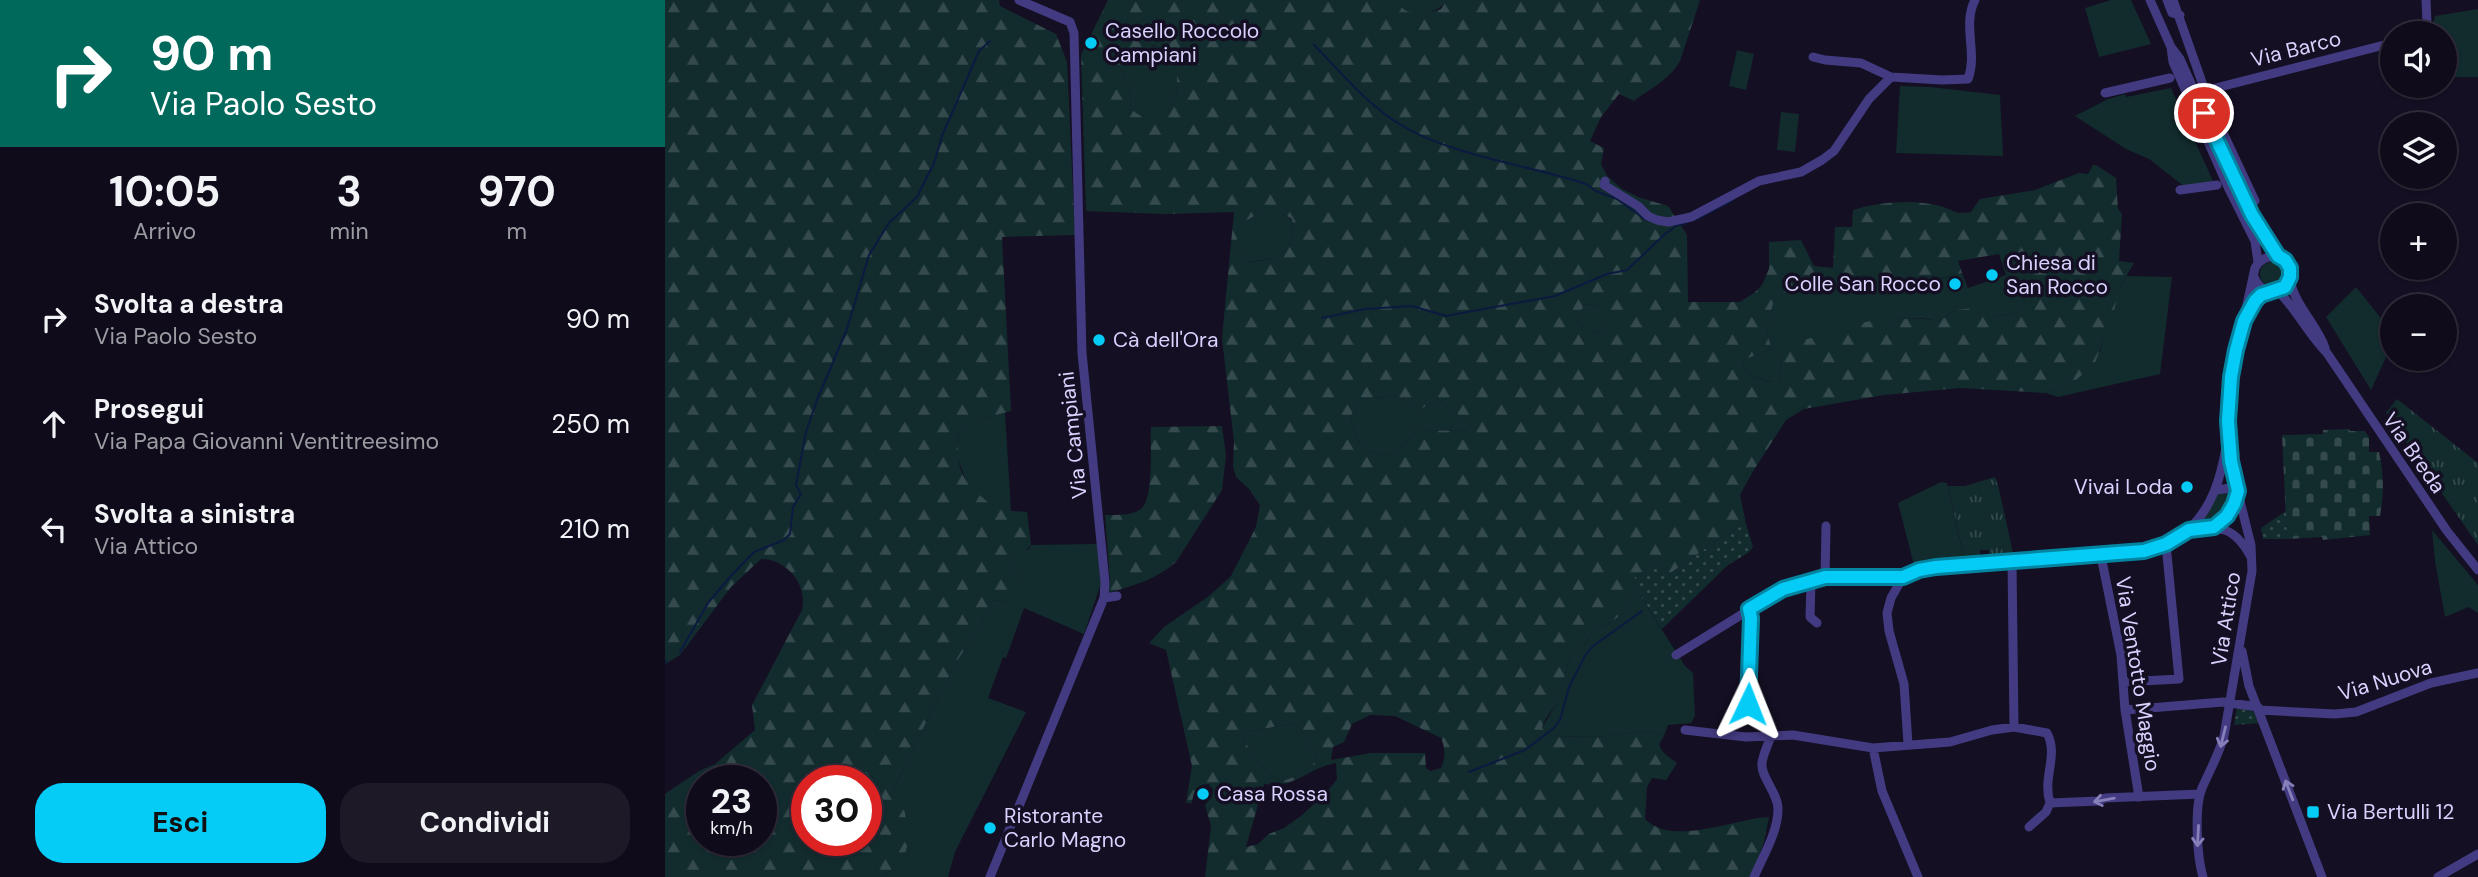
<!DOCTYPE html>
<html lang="it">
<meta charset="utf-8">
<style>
:root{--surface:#0f0b1a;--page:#1d1927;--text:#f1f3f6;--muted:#9b9ba2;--line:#2f2b39;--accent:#05ccf7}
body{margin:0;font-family:"DM Sans",sans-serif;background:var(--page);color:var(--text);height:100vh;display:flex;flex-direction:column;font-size:26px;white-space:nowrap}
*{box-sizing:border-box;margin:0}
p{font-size:23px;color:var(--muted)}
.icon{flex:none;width:38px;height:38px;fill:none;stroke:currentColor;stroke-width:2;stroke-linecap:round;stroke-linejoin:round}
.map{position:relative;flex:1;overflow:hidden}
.panel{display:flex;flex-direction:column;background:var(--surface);width:665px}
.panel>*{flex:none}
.guide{background:#00695c;color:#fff;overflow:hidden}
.controls{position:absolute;left:1715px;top:21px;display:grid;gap:14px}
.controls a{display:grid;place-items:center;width:77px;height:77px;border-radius:50%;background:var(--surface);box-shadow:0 2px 5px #0004,0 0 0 2px var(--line);font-size:35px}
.speed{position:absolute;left:21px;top:765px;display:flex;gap:14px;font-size:35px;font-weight:700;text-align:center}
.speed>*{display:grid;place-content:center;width:91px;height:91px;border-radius:50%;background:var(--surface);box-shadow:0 2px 5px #0004,0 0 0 2px var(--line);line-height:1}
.speed small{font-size:18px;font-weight:400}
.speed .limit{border:10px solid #d22;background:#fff;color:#111}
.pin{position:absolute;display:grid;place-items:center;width:60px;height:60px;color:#fff;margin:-30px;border:4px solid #fff;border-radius:50%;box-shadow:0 2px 7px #0007}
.me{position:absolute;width:77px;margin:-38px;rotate:2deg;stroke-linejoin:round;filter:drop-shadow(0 0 5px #0008)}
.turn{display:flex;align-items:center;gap:24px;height:147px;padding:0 35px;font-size:32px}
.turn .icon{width:91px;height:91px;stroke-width:2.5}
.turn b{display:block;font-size:49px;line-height:60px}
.eta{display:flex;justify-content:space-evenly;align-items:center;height:119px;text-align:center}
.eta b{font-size:42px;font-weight:700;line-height:49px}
.button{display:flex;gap:14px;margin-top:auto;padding:14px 35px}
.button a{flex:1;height:80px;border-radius:28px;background:var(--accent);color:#111;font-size:28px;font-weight:700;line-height:80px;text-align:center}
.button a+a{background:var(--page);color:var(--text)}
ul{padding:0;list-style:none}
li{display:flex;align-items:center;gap:21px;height:105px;padding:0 35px}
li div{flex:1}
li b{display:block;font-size:26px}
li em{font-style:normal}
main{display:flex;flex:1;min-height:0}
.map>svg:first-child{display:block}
.grass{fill:#122c2d}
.forest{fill:url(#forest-firs);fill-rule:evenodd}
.cemetery{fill:url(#cemetery-stones)}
.park{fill:url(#park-tufts)}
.garden{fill:url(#garden-dots)}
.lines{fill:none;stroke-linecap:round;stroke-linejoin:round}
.stream{stroke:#0b1a40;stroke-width:2}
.minor{stroke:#433b81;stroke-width:9}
.oneway{stroke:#877fb9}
.route-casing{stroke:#0385a1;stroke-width:18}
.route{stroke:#05ccf7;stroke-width:12}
.poi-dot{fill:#05ccf7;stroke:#140f23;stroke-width:2.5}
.labels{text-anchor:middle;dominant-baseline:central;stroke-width:7;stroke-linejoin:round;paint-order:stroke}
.poi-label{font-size:21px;fill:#dad2fe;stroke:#140f23;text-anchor:start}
.street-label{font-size:21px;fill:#dad2fe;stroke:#140f23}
</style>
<main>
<section class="panel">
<div class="guide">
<div class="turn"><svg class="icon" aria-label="right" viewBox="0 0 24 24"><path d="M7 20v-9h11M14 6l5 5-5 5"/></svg><div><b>90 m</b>Via Paolo Sesto</div></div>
</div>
<div class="eta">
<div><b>10:05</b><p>Arrivo</p></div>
<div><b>3</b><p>min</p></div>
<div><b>970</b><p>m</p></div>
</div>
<ul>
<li><svg class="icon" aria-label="right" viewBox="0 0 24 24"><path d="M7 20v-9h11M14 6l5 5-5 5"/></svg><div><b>Svolta a destra</b><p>Via Paolo Sesto</p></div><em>90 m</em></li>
<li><svg class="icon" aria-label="ahead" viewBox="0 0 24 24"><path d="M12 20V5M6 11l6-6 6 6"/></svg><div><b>Prosegui</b><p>Via Papa Giovanni Ventitreesimo</p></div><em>250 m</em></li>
<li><svg class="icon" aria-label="left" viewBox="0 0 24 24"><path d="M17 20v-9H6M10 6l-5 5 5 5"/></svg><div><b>Svolta a sinistra</b><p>Via Attico</p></div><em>210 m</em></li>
</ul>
<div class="button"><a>Esci</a><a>Condividi</a></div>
</section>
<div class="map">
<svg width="1813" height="877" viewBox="0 0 1813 877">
<defs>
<pattern id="forest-firs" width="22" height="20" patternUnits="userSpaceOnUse" patternTransform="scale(1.75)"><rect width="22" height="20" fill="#122c2d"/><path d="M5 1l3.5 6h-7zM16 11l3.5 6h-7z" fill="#344a4c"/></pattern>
<pattern id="cemetery-stones" width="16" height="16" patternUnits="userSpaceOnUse" patternTransform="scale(1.75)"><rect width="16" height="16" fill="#122c2d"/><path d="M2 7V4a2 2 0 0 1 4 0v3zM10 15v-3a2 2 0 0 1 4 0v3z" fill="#344a4c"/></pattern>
<pattern id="park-tufts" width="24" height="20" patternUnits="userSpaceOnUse" patternTransform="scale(1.75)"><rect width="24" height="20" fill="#122c2d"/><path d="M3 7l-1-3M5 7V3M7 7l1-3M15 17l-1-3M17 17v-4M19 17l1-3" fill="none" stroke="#344a4c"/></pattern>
<pattern id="garden-dots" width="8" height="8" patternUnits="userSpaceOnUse" patternTransform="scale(1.75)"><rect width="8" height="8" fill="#122c2d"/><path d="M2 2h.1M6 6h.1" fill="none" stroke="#344a4c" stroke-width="1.8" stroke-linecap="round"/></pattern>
</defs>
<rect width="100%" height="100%" fill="#140f23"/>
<path class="grass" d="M731,0h51v1c-8,11 -33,19 -45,9 -1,-1 -6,-9 -6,-10z
M1446,0h20l20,44 -52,13 -14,-49z
M1813,9v68h-33v-44h-14l4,-17z
M479,45c56,-2 34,106 -13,64l-2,-24 -10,-19 12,-17z
M1072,50l17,4 -8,36 -17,-4z
M1235,86l30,1 70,8 3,61 -107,-3z
M1506,88l42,93 -28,6 -36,-28 -23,-10 -51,-33 33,-17 17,-5 1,3z
M1116,112l18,2 -4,38 -18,-2z
M611,209l16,11c5,35 -15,40 -45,42 -11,-12 -12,-21 -8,-37l22,-13z
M1334,254l11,3 16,11v8l-7,10 6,17 -8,10 -24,4 -37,-7 -17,11 -17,-3 -20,1 -122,30 2,13 -2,16 -10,4 -25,-9 -2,-13 29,-11 -6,-18 9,-35 91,-21c34,19 61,7 96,-2l6,15 38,-13z
M1595 274a12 12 0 1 1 24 0a12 12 0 1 1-24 0Z
M1462,276l45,1 -12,97 -102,23 -12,-4 29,-12 25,-30 19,-62z
M1691,287l36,45v12l-21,46 -45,-73z
M928,304l8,2 4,5 1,17 -4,3 -10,2 -14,-9 -1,-6 7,-13z
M732,396l24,13 17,-10 33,26 -5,6 -50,-1 -11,15 -20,11c-27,-6 -27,-13 -35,-38l10,-19z
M340,413l6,98 -4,-9 -13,5 -26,-20 -11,-31 2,-25 19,-11z
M1276,482l6,1 17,75 -40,3 -10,4 -16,-62z
M1566,492l2,7 -17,23 -9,2 -4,-3 -1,-4 16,-23z
M1767,530l46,55v28l-9,-6 -24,10 -10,-56z
M432,544l4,39 -17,51 -60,-26 -18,50 -3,-1 -15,41 38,14 -71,140 -7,25h-67c42,-26 23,-45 10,-83 21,-42 41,-85 63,-127 12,-22 29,-42 37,-66l15,-1 17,-20 -12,-10 -4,-11 7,-6 15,-4 2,-4z
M968,584l52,82 8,7 2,43 -4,7 -23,2 -4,11 -17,-5 -50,6 -46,-1 -9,-8 15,-25 13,-46 14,-12 9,-15 14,-5 21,-15z
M625,724c15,3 13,11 19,22 3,4 6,6 9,10 -7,15 -21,20 -36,25 -19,-7 -28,-26 -39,-42l2,-7z"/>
<path class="forest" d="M0,0h334l1,6 56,28 11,28 8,173 -73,2 9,174 -32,9 -20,11c-4,41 3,51 34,75l3,-6 5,-1 6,3 4,9 16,1 4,33 -8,8h-9l-7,6 4,11 12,10v11l-11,11 -6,-2 -15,1c-8,24 -25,44 -37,66 -22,42 -42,85 -63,127l14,18 3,30 -3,13 -6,10 -18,12h-216v-83l34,-23 16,-7 40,-34 -3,-25 50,-95c6,-25 -15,-51 -41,-51l-30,28 -51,68 -15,9zM37,780h59v60h-59zM142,780h59v60h-59z
M443,0h288c11,19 27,14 45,9l6,-9h253l-20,61c-11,19 -29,27 -46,40l-15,-7 -18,23 -11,24 14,7 -3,16 6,12 15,13 16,8 30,9 19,29 1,67h52l14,-9 8,-8 7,-16v-27l32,-2 13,26 19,2 2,-41h17l1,-17c27,-8 59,-11 87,-4 16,4 12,9 31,6l9,-13 55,-9 44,-17 9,1 5,-9h3l20,13 2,31 4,5 -3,47 15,2 -15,26 -5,22 -19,52 -20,18 -29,12 -86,-5 -76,7 -80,14 -18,11 -34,53 -12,22 6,29 -24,13 -54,38 -10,-14 -23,16 -7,33 -21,15 -14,5 -9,15 -14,12 -13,46 -12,17 -3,8 9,8 46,1 50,-6 17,5 -5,8c3,10 10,13 18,19l-11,17 -14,-2 -5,9 -2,32c28,28 87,0 124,-2l-5,25 -13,35h-546l6,-51 -6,-21 7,-8 1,-8 -5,-5c-13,1 -14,7 -16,19h-6l6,-37 -26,-116 -17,-7 15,-16 45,-31 22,-20 25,-49 4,-22 -10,-15 -14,-13 -3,-11 1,-24 -12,-104 12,-126 -70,2 -78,-3 -5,-156zM489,45c5,4 14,8 17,14 18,30 -6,80 -40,50l-2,-24 -10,-19 12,-17zM611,210l16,9c5,36 -15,41 -45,43 -11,-12 -12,-21 -8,-37l22,-13zM1334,254l11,3 16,11v8l-7,10 -5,1 8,6 3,10 -8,10 -24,4 -12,-10 -25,3 -17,11c-11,-2 -22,-3 -34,-2 -15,1 -17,7 -32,1l-94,27 3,15 -2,16 -11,4 -24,-9 -2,-13 29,-11 -6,-18 9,-35 55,-6 11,-11 25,-4 9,5 30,7 57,-14 -4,-12zM927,304l9,2 3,5 2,17 -4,3 -9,2 -15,-9 -1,-5 7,-14zM732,396l24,13 17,-10 33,26 -5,6 -50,-1 -11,15 -20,11c-27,-6 -27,-13 -35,-38l10,-19zM705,715l25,1 46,22c4,9 5,20 0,30l-11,3 -4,-3 -1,-15h-54l-40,7 2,-13 11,-5 8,-18zM625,724c15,3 13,11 19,22 3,4 6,6 9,10 -7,15 -21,20 -36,25 -19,-7 -28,-26 -39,-42l2,-7zM671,763l1,16 -11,14 -25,23 -17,12 -15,6 -11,10 -12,3 18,-63c32,5 43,-16 72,-21z
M557,426l4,30 -4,34 -46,72c-19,17 -43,24 -68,31l2,-12 -5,-66c10,0 29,1 37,-7 12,-11 8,-64 9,-81z"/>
<path class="cemetery" d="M1684,429l1,2h15l4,6v15h10c5,23 5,41 1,64h-11l1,19 -47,5 -1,-3 -35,2 -5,-104 41,-1v-4z"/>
<path class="park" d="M1732,399l81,64v82l-92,-132z
M1330,477l4,12 14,64 -24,2v-5h-9v6l-16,1 -16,-71h17z"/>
<path class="garden" d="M1621,511l1,28h-24l-2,-11z
M1081,524l7,23 -5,6 -20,12 -66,64 -29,-45 2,-7 23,-16 10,14 54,-38z
M1572,708l19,4 4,11 -26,2z"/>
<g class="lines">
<path class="stream" d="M649,45c28,28 53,60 87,80 51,31 128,40 185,59l10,7 21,8 29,21
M1030,220l38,-20
M657,318l43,-9 47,-3 34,10 109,-20 52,-22 20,-4 38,-36 11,-8 10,-3
M15,652l28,-49 22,-26 24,-25 30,-12 6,-6 3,-27 8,-13 -5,-9 10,-53 11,-32 30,-71 22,-74 20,-32 28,-26 17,-34 8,-27 37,-85 11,-10
M0,661l1,1
M804,772l56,-22 29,-22 6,-8 9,-33 16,-31 8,-10 49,-35"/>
<path class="minor" d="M1485,0l21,47 2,15 55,125 27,54 3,21
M1502,0l5,13 8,2
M1508,0l37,105 45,96
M1754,33l8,-9 -1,-24
M1506,47l9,12 56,124 16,32 26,41
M1148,57l12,3 36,3 30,14 51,3 26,-1c10,-26 -6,-54 7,-79
M1539,91l188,-48
M1440,93l65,-15
M940,181l-1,4 34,21 10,10 9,4 11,2 23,-5 68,-36 42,-9 21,-12 12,-9 35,-52 22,-22
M1515,190l37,-5
M1625,277c2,26 27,47 35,71
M1613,291c19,19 30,43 49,62l120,178 31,39
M1580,320l10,-19 14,-9
M1549,527c13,-11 19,-19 24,-36l-7,-3 -15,2
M1524,530c32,-4 45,-4 62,27
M1436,556l20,99 4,55 14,87
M1347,562l2,165
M1160,577l1,-51
M1238,577l-12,21 -4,15 2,18 15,53 4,60
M1146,581l-1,36 7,6
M439,598l13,-2
M1577,651l7,35 73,191
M1011,655l107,-66 42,-12h78l15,-7 18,-3c30,-2 61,-5 91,-8 48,-5 125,6 162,-30 23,-21 32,-52 37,-82
M1458,682l56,-3 -13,-135
M1083,704l3,-86 -2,-9
M1460,710l98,-8 35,5
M1594,710l76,4 21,-2 75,-29 47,-10
M1020,730l61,7 47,-2 80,13 77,-6 42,-12 22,-3 33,6c12,23 -5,44 3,70l-4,9 -17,15
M1208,748l9,43 36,86
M1385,803l49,-2 6,-3 95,-4
M325,877l114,-279 1,-16 -23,-229 -8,-320 -4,-11 -51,-22
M1089,877c9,-21 24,-45 24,-68 0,-16 -18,-33 -16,-46 1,-9 6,-18 9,-27
M1538,877c-6,-20 -9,-70 -1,-89 8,-18 17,-34 22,-52l28,-165 -1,-26 -21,-84 -2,-51 3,-33 24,-109c12,-22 42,-9 33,15 -11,13 -27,11 -34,-6
M1773,877l40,-23"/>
</g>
<defs><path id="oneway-shaft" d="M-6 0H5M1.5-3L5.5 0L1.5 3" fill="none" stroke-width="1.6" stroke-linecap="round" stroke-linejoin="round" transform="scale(1.75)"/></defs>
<g class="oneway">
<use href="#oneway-shaft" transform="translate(1558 737) rotate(104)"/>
<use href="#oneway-shaft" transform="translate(1624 790) rotate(-111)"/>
<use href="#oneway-shaft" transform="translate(1439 800) rotate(170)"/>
<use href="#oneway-shaft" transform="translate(1533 836) rotate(93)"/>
</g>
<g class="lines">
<g class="route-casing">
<path id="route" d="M1083,704l3,-86 -2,-9 34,-20 42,-12h78l16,-7 17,-3 208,-16 22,-7 23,-14 25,-3 13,-11 7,-12 4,-13 -7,-30 -3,-40 3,-44 5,-27 8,-29 11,-20 6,-6 24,-8 5,-10v-9l-5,-8 -7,-4 -26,-41 -48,-102"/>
</g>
<use href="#route" class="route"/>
</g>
<g class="poi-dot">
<circle cx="426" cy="43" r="7"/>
<circle cx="1327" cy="275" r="7"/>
<circle cx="1290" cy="284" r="7"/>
<circle cx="434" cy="340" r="7"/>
<circle cx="1522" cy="487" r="7"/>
<circle cx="538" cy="794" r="7"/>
<rect x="1641" y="805" width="14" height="14" rx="3.5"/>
<circle cx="325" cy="828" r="7"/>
</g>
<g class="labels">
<g class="poi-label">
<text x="440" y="31">Casello Roccolo<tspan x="440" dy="24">Campiani</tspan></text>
<text x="1341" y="263">Chiesa di<tspan x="1341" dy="24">San Rocco</tspan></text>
<text x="1276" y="284" text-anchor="end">Colle San Rocco</text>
<text x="448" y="340">Cà dell'Ora</text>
<text x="1508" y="487" text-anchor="end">Vivai Loda</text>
<text x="552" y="794">Casa Rossa</text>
<text x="1662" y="812">Via Bertulli 12</text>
<text x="339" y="816">Ristorante<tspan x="339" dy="24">Carlo Magno</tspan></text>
</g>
<g class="street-label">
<text transform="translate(1631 49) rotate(-14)">Via Barco</text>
<text transform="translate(408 435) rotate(-96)">Via Campiani</text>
<text transform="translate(1749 453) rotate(55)">Via Breda</text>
<text transform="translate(1561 619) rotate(-81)">Via Attico</text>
<text transform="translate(1473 674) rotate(81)">Via Ventotto Maggio</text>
<text transform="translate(1720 680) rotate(-17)">Via Nuova</text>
</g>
</g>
</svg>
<div class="controls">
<a><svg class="icon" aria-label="sound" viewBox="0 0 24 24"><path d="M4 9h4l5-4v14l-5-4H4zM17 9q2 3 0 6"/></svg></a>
<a><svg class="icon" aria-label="layers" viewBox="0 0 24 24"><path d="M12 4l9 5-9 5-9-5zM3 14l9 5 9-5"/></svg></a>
<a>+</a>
<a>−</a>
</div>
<div class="speed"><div>23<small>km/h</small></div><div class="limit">30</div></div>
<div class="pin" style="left:1539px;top:113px;background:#d93025"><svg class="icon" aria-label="arrive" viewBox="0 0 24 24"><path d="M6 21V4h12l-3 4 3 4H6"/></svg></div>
<svg class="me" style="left:1083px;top:704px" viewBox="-20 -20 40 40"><path d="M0-17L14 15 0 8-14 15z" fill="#05ccf7" stroke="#fff" stroke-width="4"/></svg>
</div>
</main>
